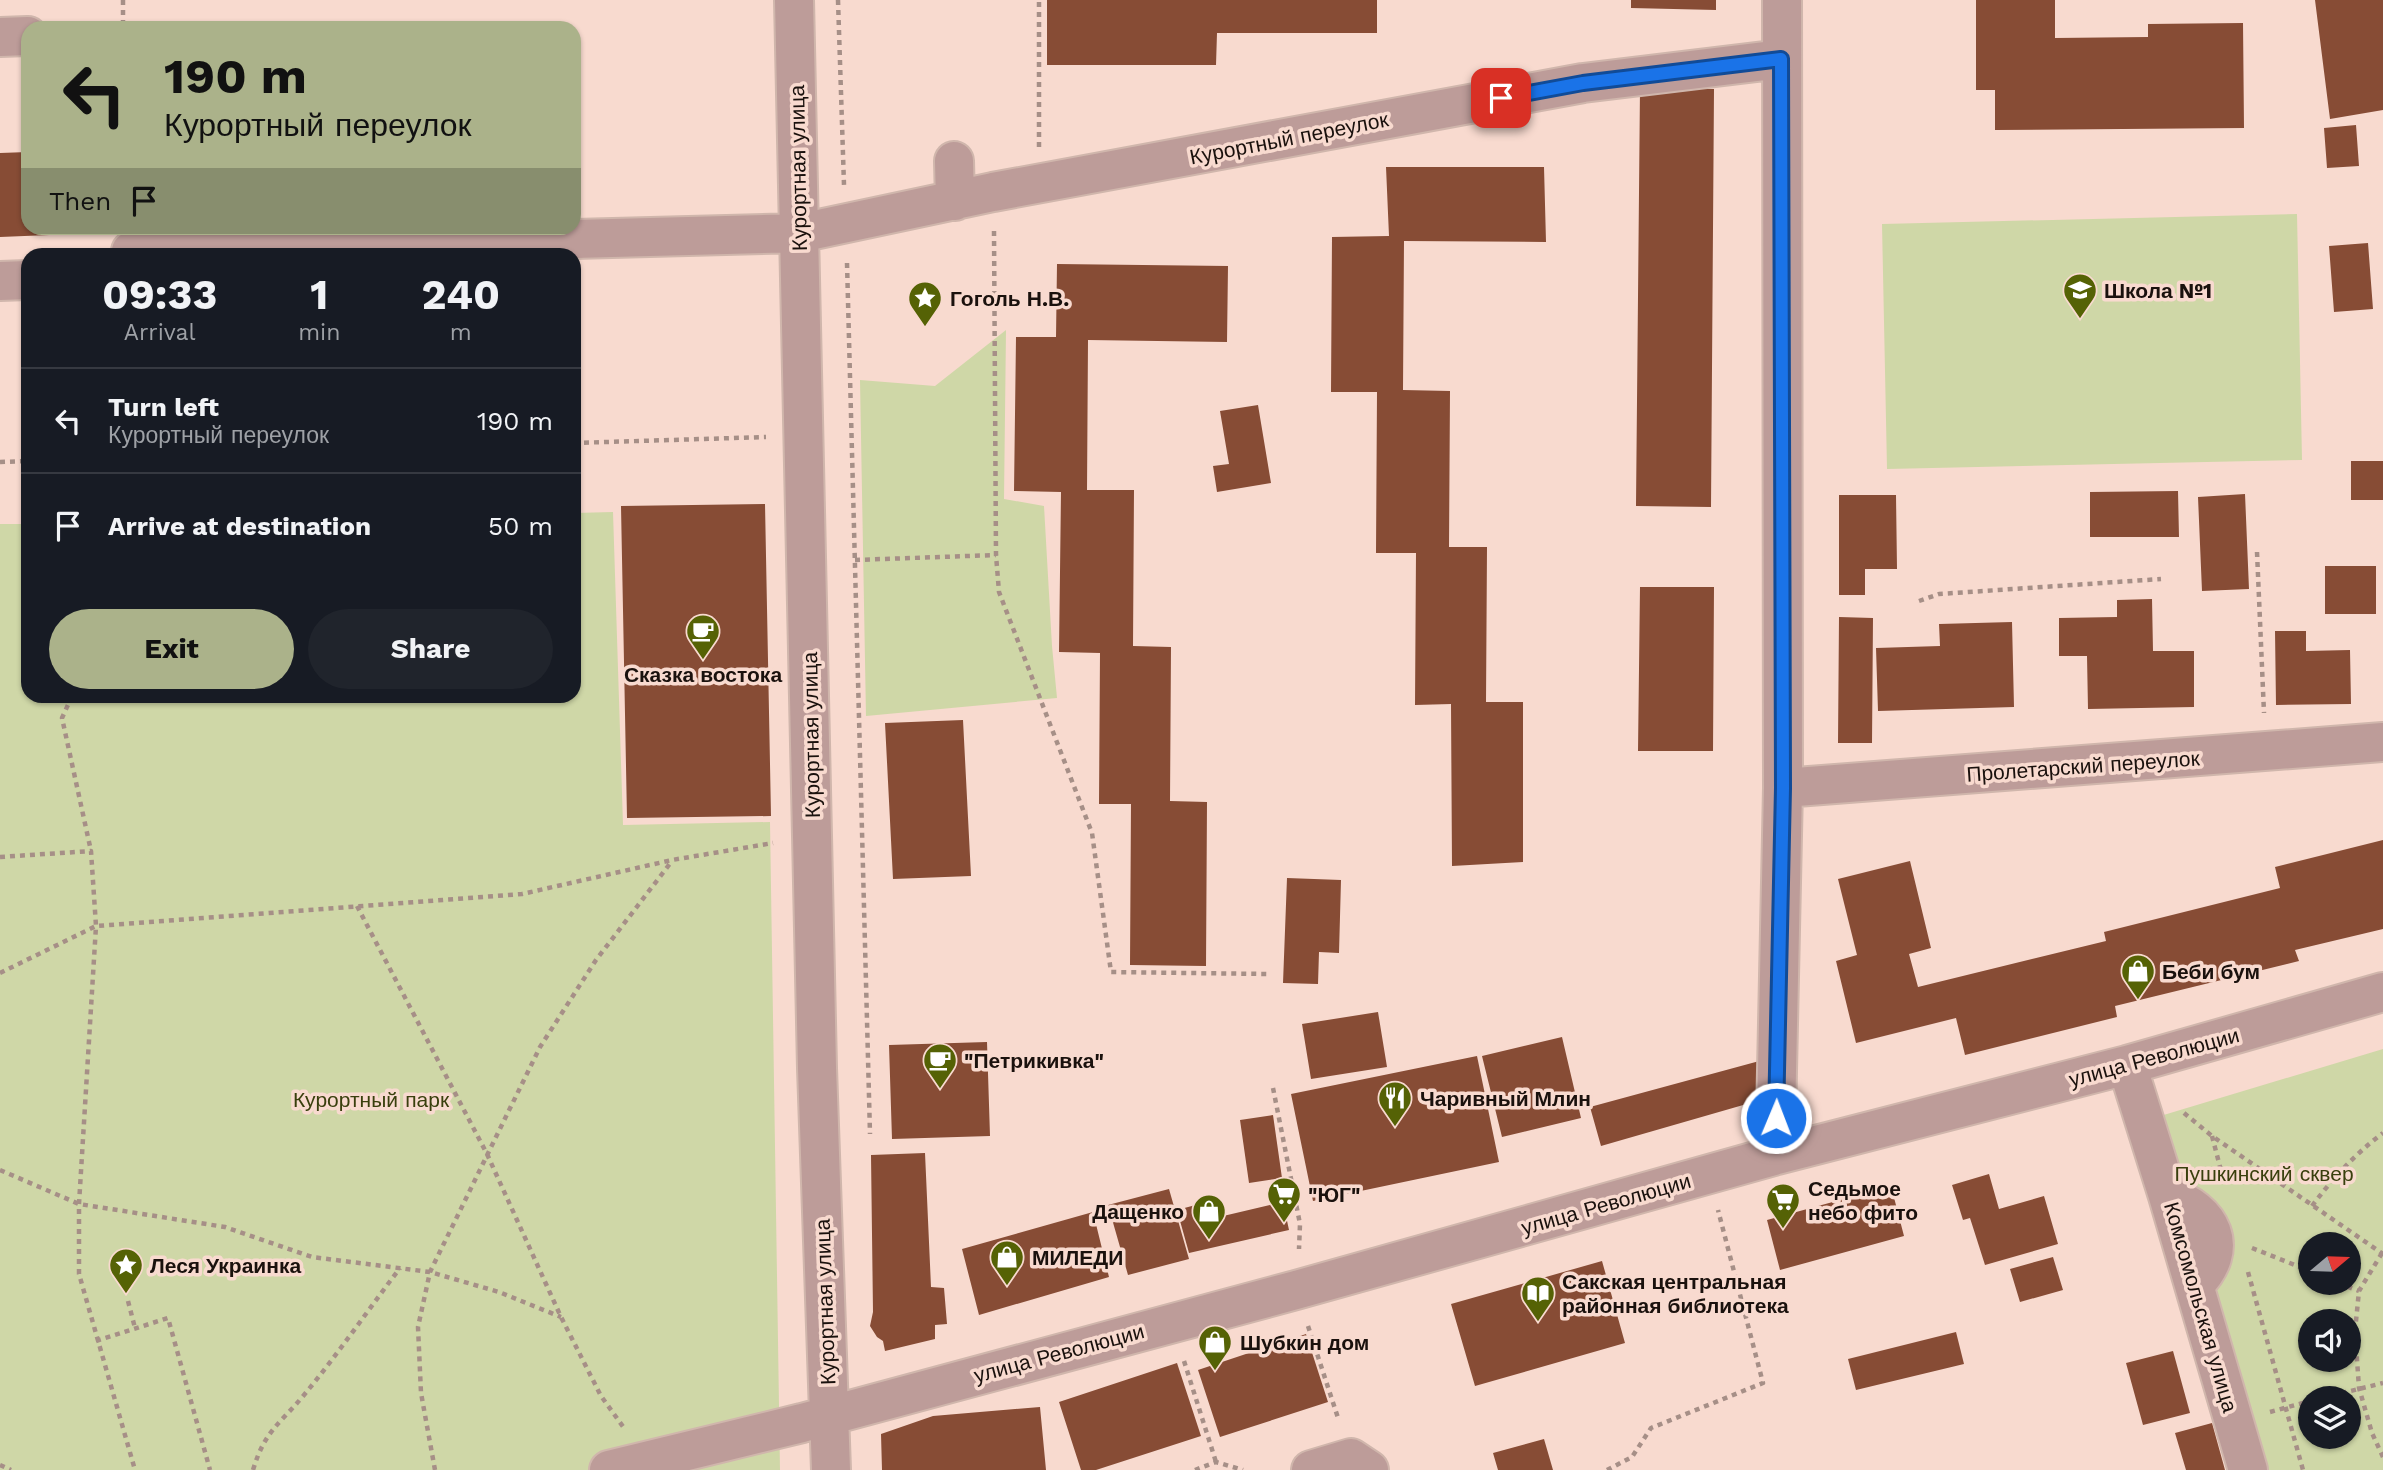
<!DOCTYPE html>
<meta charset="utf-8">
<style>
:root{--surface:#171b24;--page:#20242c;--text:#f1f3f6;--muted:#9ea1a6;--line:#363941;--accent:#abb28a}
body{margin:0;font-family:"Work Sans",sans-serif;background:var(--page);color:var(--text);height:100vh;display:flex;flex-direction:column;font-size:26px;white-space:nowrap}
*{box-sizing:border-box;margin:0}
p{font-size:23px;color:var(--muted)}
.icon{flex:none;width:38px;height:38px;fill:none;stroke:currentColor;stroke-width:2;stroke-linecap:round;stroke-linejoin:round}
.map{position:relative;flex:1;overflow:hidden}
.side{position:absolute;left:21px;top:248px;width:560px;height:455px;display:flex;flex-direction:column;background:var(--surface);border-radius:21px;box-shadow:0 2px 5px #0004}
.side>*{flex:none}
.hud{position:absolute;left:21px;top:21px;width:560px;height:214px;border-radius:21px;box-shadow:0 2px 5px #0004;background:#abb28a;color:#111;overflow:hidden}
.needle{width:46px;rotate:71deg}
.buttons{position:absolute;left:2298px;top:1232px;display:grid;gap:14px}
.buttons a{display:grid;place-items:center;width:63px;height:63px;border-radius:50%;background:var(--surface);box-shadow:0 2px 5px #0004;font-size:35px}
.pin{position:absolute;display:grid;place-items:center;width:60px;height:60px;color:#fff;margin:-30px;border-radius:14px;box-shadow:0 4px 10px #0006}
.me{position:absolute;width:77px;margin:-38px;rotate:1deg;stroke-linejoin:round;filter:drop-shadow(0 0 5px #0008)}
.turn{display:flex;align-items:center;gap:24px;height:147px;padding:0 28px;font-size:32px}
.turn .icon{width:91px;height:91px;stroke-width:2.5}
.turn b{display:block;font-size:49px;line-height:60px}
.then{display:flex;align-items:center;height:66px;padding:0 28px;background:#0003;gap:14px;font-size:26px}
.eta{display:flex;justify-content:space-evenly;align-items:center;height:119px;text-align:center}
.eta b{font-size:42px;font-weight:700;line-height:49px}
.cta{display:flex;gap:14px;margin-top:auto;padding:14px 28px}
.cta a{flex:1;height:80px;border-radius:42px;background:var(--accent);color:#111;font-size:28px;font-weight:700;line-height:80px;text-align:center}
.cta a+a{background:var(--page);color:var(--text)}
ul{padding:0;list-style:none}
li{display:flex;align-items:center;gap:21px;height:105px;padding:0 28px;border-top:2px solid var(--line)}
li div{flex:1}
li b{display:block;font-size:26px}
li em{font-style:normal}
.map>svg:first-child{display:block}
.green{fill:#cfd7a7;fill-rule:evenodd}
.building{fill:#874c35}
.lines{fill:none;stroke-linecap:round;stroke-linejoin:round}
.minor-casing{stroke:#d0b6ac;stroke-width:42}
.path{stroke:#a68f87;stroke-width:4.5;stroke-dasharray:5 5;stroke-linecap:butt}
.minor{stroke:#bd9c99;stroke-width:38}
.route-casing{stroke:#114b97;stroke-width:18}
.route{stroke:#1a73e8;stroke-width:12}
.labels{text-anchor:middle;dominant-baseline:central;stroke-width:7;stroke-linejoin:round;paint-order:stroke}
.street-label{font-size:21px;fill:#1a110d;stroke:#f8dacf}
.poi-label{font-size:21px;font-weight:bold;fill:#1a110d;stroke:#f8dacf;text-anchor:start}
.park-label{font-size:21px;fill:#393f0d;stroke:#f8dacf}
</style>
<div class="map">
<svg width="2383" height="1470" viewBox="0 0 2383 1470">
<rect width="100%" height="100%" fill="#f8dacf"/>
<path class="green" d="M2297,214l5,246 -415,9 -5,-245z
M1006,330l-2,169 40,7 8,140 5,52 -191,18 -6,-336 75,6z
M613,512l10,313 147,-3 10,648h-780v-946h28v172h546v-183z
M2383,1049v421h-121l-105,-353zM2310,1244h38v39h-38zM2310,1321h38v39h-38zM2310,1398h38v39h-38z"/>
<path class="building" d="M1047,0h330v33h-160l-1,32h-169z
M1631,0h85v10l-85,-2z
M1976,0h79v38l93,-1v-13l95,-1 1,105 -249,2v-40h-19z
M2315,0h68v110l-53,9z
M1640,88l74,1 -3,418 -75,-1z
M2356,125l3,41 -32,2 -3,-40z
M28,152v76h70v5l-98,4v-84z
M1386,167h158l2,75 -142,-1 -1,149 47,1 -1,156h38l-1,155h37v160l-71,4 -1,-162 -36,1 1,-152h-40l1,-161h-46l1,-155 57,-1z
M2368,243l5,66 -39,3 -5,-66z
M1057,264l171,2 -1,76 -139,-2 -1,150h47l-1,156 38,1 -1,154 37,1 -1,164 -76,-1 1,-161h-32l1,-151 -41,-1 2,-160 -47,-1 2,-154h40z
M1258,405l13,78 -54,9 -4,-26 16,-2 -9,-53z
M2351,461h32v39h-32z
M2178,491l1,46h-89v-45z
M2245,494l4,95 -47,2 -4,-94z
M1839,495h57l1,74h-32v26h-26z
M765,504l6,312 -144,2 -6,-312z
M2325,566h51v48h-51z
M1640,587h74l-1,164h-75z
M2152,599l1,52h41v56l-106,2 -1,-53h-28v-38l58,-1v-17z
M1839,617l34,1 -1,125h-34z
M2012,622l2,85 -136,4 -2,-63 64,-2 -1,-22z
M2275,631h31v20l44,-1 1,54 -75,1z
M963,720l8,156 -78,3 -8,-156z
M2383,840v89l-88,21 4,11 -184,45 2,11 -152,38 -9,-37 -100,25 -20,-82 21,-6 -19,-76 72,-18 21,87 -22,6 9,33 188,-46 -2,-9 176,-44 -5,-21z
M1287,878l54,2 -2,73 -20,-1 -1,32 -35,-1z
M1378,1012l9,55 -76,12 -9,-55z
M1562,1037l19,81 -79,19 -20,-81z
M987,1042l3,94 -98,3 -3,-94z
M1477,1056l22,106 -186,39 -22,-107z
M1763,1060l1,39 -163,47 -11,-39z
M1273,1115l9,63 -33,5 -9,-63z
M925,1153l6,134 13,1 3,36 -12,1v14l-50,12 -2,-10 -6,-4 -7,-11 3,-14 -2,-157z
M1989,1174l10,35 45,-13 14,48 -73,21 -15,-47 -7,2 -11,-35z
M1891,1186l13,50 -124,34 -13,-50z
M1169,1189l20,70 -61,16 -20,-70z
M1214,1200l5,17 64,-15 6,28 -100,23 -12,-43z
M1093,1212l16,65 -130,38 -17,-66z
M2053,1257l10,33 -43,12 -10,-33z
M1602,1261l23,82 -150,43 -24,-82z
M1956,1332l8,32 -108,26 -8,-31z
M1306,1334l22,68 -108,35 -22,-67z
M2173,1351l17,62 -47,12 -17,-62z
M1177,1363l24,73 -105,34h-15l-22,-68z
M1040,1407l6,63h-164l-1,-36 52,-18z
M2212,1423l13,47h-39l-11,-37z
M1544,1439l9,31h-55l-5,-17z"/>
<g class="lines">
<g class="minor-casing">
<path id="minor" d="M794,0l23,1068 14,402
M0,37l28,-1
M954,161l1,40
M131,251l669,-18 193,-41 590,-109 198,-24
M0,281l28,-1
M1783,788l600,-46
M2127,1065l41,131 80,274
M1777,1155l-1,-37 7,-330 -1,-788
M2168,1196c44,14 63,52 27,88
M609,1470l193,-47 494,-133 481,-135 350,-90 256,-73
M1311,1470l40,-12 18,12"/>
</g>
<path class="path" d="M123,0v28
M838,0l6,185
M1039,147v-147
M994,231l2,324 3,37 93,241 19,139 156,2
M847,263l23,871
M574,443l192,-6
M0,462l28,-1
M2257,552l7,161
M855,560l141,-5
M1919,601l20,-7 222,-15
M72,696l-10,22 29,133
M0,857l91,-6 5,75 -17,278v70l56,196
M357,906l130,248 74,163 40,79 23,32
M0,973l96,-47 426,-32 150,-34 101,-17
M1273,1088l27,136 -1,25
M2184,1113l28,23 171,118
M2212,1136l12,46
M0,1170l79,34 146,23 87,30 118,15 69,20 62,25
M2312,1206c21,-28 43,-52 71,-73
M2252,1248l58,23
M2382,1253l-23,38 -4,40 4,57 13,45 11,24
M2248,1272l55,198
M2338,1283l21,8
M128,1301l7,27
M1308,1326l31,95
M96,1341l72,-23 42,152
M1184,1361l32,101
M2322,1398l61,-15
M2270,1412l40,-11
M0,1465l11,5
M253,1470c12,-40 27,-46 51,-75 34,-41 64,-85 96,-127
M435,1470l-14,-77 -3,-66 12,-55 110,-225 56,-87 76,-99
M1195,1470l21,-8 27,8
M1607,1470l25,-13 19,-29 112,-45 -45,-173"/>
<use href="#minor" class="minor"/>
</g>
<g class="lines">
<g class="route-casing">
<path id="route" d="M1501,98l82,-15 198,-24 2,729 -7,330"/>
</g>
<use href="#route" class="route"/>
</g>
<defs>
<g id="school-pin" transform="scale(1.75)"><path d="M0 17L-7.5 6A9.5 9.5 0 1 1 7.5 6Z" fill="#556205" stroke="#f8dacf"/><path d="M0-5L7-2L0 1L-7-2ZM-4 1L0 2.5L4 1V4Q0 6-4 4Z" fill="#fff"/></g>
<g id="sight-pin" transform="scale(1.75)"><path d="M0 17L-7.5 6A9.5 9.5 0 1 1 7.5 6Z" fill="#556205" stroke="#f8dacf"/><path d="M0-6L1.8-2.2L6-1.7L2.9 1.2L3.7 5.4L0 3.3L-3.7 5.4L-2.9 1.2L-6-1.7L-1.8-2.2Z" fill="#fff"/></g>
<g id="cafe-pin" transform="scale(1.75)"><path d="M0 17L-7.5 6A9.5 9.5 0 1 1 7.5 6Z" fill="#556205" stroke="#f8dacf"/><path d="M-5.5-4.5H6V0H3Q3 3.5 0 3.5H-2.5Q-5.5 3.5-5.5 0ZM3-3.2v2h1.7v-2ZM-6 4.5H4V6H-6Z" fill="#fff"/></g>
<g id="shop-pin" transform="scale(1.75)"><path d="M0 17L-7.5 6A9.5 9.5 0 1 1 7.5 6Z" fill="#556205" stroke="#f8dacf"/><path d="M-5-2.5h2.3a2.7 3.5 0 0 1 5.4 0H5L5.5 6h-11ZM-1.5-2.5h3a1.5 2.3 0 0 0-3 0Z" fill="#fff"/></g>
<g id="restaurant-pin" transform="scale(1.75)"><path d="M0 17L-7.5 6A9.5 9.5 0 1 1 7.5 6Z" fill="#556205" stroke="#f8dacf"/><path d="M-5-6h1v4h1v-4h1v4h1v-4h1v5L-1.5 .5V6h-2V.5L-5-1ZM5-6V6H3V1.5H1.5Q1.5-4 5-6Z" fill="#fff"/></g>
<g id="supermarket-pin" transform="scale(1.75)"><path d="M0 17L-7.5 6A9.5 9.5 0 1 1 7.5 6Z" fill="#556205" stroke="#f8dacf"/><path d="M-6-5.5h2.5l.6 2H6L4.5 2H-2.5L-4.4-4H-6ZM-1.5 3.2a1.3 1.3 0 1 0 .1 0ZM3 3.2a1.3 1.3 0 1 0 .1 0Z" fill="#fff"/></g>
<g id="library-pin" transform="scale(1.75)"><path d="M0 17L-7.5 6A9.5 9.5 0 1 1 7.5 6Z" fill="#556205" stroke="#f8dacf"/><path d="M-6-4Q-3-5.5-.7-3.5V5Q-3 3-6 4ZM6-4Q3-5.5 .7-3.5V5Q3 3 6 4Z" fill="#fff"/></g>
</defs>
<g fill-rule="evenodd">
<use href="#school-pin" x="2080" y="290"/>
<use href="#sight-pin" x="925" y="298"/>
<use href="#cafe-pin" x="703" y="631"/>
<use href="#shop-pin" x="2138" y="971"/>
<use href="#cafe-pin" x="940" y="1060"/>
<use href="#restaurant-pin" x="1395" y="1098"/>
<use href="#supermarket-pin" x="1284" y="1194"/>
<use href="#supermarket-pin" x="1783" y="1200"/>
<use href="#shop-pin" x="1209" y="1211"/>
<use href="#shop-pin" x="1007" y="1257"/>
<use href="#sight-pin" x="126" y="1265"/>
<use href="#library-pin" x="1538" y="1293"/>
<use href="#shop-pin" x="1215" y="1342"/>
</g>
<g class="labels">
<g class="street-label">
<text transform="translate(1289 138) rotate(-11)">Курортный переулок</text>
<text transform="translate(798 168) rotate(-91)">Курортная улица</text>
<text transform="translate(811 735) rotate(-91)">Курортная улица</text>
<text transform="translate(2083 766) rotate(-4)">Пролетарский переулок</text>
<text transform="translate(2154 1057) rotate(-15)">улица Революции</text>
<text transform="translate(1606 1204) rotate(-16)">улица Революции</text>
<text transform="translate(825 1302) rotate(-92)">Курортная улица</text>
<text transform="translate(2201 1307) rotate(74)">Комсомольская улица</text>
<text transform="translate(1059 1353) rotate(-15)">улица Революции</text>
</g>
<g class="poi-label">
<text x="2104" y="290">Школа №1</text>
<text x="950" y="298">Гоголь Н.В.</text>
<text x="703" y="674" text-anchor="middle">Сказка востока</text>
<text x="2162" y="971">Беби бум</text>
<text x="964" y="1060">"Петрикивка"</text>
<text x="1420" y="1098">Чаривный Млин</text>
<text x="1808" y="1188">Седьмое<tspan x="1808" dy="24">небо фито</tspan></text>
<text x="1308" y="1194">"ЮГ"</text>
<text x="1184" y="1211" text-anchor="end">Дащенко</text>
<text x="1032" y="1257">МИЛЕДИ</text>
<text x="150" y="1265">Леся Украинка</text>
<text x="1562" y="1281">Сакская центральная<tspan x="1562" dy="24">районная библиотека</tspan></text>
<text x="1240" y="1342">Шубкин дом</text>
</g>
<g class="park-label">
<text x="371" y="1099">Курортный парк</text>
<text x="2264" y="1173">Пушкинский сквер</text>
</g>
</g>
</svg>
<div class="buttons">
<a><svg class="needle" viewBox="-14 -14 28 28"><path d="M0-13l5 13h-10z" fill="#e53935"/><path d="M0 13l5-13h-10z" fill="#9ea1a6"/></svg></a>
<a><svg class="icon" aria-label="sound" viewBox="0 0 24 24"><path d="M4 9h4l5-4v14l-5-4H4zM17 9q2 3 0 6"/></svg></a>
<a><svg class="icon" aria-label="layers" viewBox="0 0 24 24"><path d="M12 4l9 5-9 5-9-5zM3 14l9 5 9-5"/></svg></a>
</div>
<div class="pin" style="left:1501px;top:98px;background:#d93025"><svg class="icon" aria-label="arrive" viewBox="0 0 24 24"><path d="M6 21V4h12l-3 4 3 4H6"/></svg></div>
<svg class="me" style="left:1776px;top:1118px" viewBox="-20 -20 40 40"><circle r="17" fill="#1a73e8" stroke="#fff" stroke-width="3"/><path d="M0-11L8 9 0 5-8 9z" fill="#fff"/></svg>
<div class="hud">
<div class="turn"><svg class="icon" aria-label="left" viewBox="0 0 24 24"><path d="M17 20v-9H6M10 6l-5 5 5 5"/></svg><div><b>190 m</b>Курортный переулок</div></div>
<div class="then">Then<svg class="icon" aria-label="arrive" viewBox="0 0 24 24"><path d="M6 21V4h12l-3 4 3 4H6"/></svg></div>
</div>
<section class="side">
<div class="eta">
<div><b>09:33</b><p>Arrival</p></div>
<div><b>1</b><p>min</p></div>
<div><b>240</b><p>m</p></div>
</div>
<ul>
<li><svg class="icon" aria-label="left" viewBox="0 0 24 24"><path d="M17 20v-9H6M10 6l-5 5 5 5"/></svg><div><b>Turn left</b><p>Курортный переулок</p></div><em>190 m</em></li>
<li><svg class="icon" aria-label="arrive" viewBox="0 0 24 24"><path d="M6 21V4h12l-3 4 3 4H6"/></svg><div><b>Arrive at destination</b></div><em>50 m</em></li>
</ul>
<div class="cta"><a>Exit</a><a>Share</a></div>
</section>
</div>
